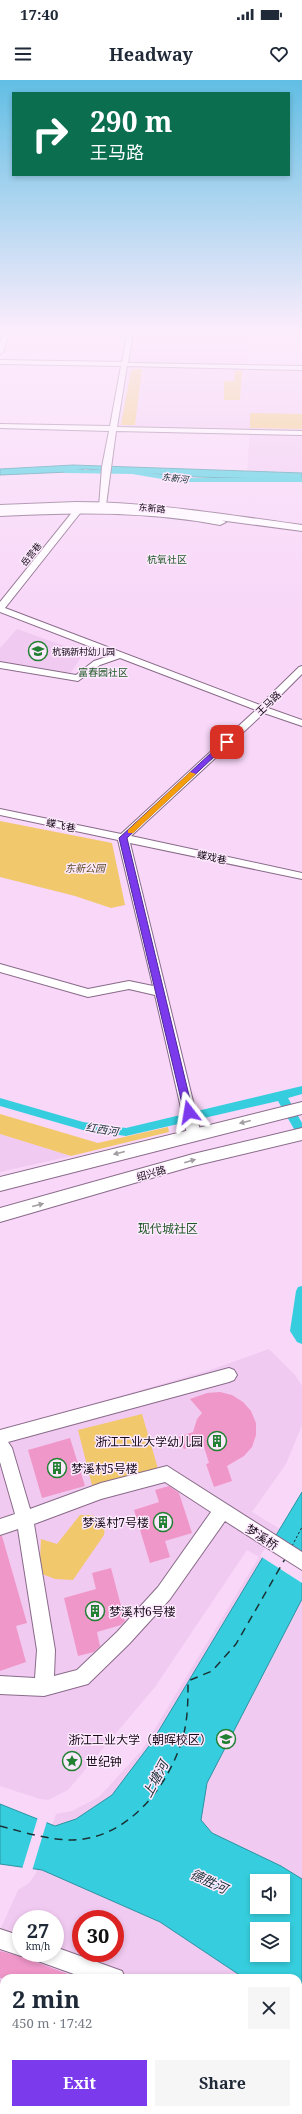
<!DOCTYPE html>
<meta charset="utf-8">
<style>
:root{--surface:#fff;--page:#f6f6f7;--text:#1f2937;--muted:#747a83;--accent:#7c3aed}
body{margin:0;font-family:"Noto Serif","Noto Sans SC",serif;background:var(--page);color:var(--text);height:100vh;display:flex;flex-direction:column;font-size:15px;white-space:nowrap}
*{box-sizing:border-box;margin:0}
p{font-size:13px;color:var(--muted)}
.icon{flex:none;width:22px;height:22px;fill:none;stroke:currentColor;stroke-width:2;stroke-linecap:round;stroke-linejoin:round}
.map{position:relative;flex:1;overflow:hidden}
.drawer{position:absolute;left:0px;top:1894px;width:302px;height:140px;display:flex;flex-direction:column;background:var(--surface);border-radius:12px 12px 0 0;box-shadow:0 2px 6px #0003}
.drawer>*{flex:none}
.banner{position:absolute;left:12px;top:12px;width:278px;height:84px;border-radius:0px;box-shadow:0 2px 6px #0003;background:#0b6e4f;color:#fff;overflow:hidden}
.controls{position:absolute;left:250px;top:1794px;display:grid;gap:8px}
.controls a{display:grid;place-items:center;width:40px;height:40px;border-radius:0px;background:var(--surface);box-shadow:0 2px 6px #0003;font-size:20px}
.speed{position:absolute;left:12px;top:1830px;display:flex;gap:8px;font-size:20px;font-weight:700;text-align:center}
.speed>*{display:grid;place-content:center;width:52px;height:52px;border-radius:50%;background:var(--surface);box-shadow:0 2px 6px #0003;line-height:1}
.speed small{font-size:10px;font-weight:400}
.speed .limit{border:6px solid #d22;background:#fff;color:#111}
.pin{position:absolute;display:grid;place-items:center;width:34px;height:34px;color:#fff;margin:-17px;border-radius:8px;box-shadow:0 2px 6px #0006}
.me{position:absolute;width:44px;margin:-22px;rotate:346deg;stroke-linejoin:round;filter:drop-shadow(0 0 3px #0008)}
.turn{display:flex;align-items:center;gap:14px;height:84px;padding:0 12px;font-size:18px}
.turn .icon{width:52px;height:52px;stroke-width:2.5}
.turn b{display:block;font-size:28px;line-height:34px}
.round{display:grid;place-items:center;flex:none;width:42px;height:42px;border-radius:0px;background:var(--page)}
.head{display:flex;align-items:center;justify-content:space-between;height:68px;padding:0 12px}
h1{font-size:24px;font-weight:700;line-height:30px}
.button{display:flex;gap:8px;margin-top:auto;padding:8px 12px}
.button a{flex:1;height:46px;border-radius:0px;background:var(--accent);color:#fff;font-size:16px;font-weight:700;line-height:46px;text-align:center}
.button a+a{background:var(--page);color:var(--text)}
.status{display:flex;justify-content:space-between;align-items:center;height:28px;padding:0 20px;background:var(--surface);direction:ltr}
.status svg{height:11px;fill:currentColor}
header{display:flex;justify-content:space-between;align-items:center;height:52px;padding:0 12px;background:var(--surface);font-size:18px;font-weight:700}
.map>svg:first-child{display:block}
.built{fill:#f1caf1;fill-rule:evenodd}
.green{fill:#f1c86b}
.water{fill:#36cede;stroke:#2c93a2;fill-rule:evenodd}
.pier{fill:#f8d7f8}
.lines{fill:none;stroke-linecap:round;stroke-linejoin:round}
.canal{fill:#36cede;fill-rule:evenodd}
.ferry-far1{stroke:#1a3235;stroke-width:1;stroke-dasharray:2.5 2;stroke-linecap:butt}
.ferry{stroke:#1a3235;stroke-width:1.5;stroke-dasharray:8 6;stroke-linecap:butt}
.building{fill:#f097c9}
.minor-casing{stroke:#896b89;stroke-width:2}
.major-casing{stroke:#896b89;stroke-width:2}
.highway-casing{stroke:#896b89;stroke-width:2}
.minor{fill:#fff;fill-rule:evenodd}
.major{fill:#fff;fill-rule:evenodd}
.highway{fill:#fff;fill-rule:evenodd}
.oneway{fill:#a19da1}
.route{fill:#7c3aed;stroke:#51269a}
.slow{fill:#f59e0b}
.labels{text-anchor:middle;dominant-baseline:central;stroke-width:3;stroke-linejoin:round;paint-order:stroke}
.far-water-label{font-size:9px;font-style:italic;fill:#1a3235;stroke:#fde9fd}
.far-street-label{font-size:9px;fill:#150a15;stroke:#fde9fd}
.far-poi-label{font-size:9px;fill:#150a15;stroke:#fde9fd;text-anchor:start}
.far-quarter-label{font-size:10px;fill:#1e5826;stroke:#fde9fd}
.street-label{font-size:10px;fill:#150a15;stroke:#fde9fd}
.park-label{font-size:10px;font-style:italic;fill:#5c4b23;stroke:#fde9fd}
.water-label{font-size:11px;font-style:italic;fill:#1a3235;stroke:#fde9fd}
.quarter-label{font-size:12px;fill:#1e5826;stroke:#fde9fd}
.near-poi-label{font-size:12px;fill:#150a15;stroke:#fde9fd;text-anchor:end}
.near-street-label{font-size:12px;fill:#150a15;stroke:#fde9fd}
.near-water-label{font-size:13px;font-style:italic;fill:#1a3235;stroke:#fde9fd}
</style>
<div class="status"><b>17:40</b><svg viewBox="0 0 49 12"><path d="M0 12V9h3v3zM5 12V6h3v6zM10 12V3h3v9zM15 12V0h3v12zM26 1h20v11H26zM47 4h2v5h-2z"/></svg></div>
<header><svg class="icon" aria-label="menu" viewBox="0 0 24 24"><path d="M4 6h16M4 12h16M4 18h16"/></svg>Headway<svg class="icon" aria-label="heart" viewBox="0 0 24 24"><path d="M12 20l-8-8c-3-5 5-10 8-4 3-6 11-1 8 4z"/></svg></header>
<div class="map">
<svg width="302" height="2034" viewBox="0 0 302 2034">
<rect width="100%" height="100%" fill="#f8d7f8"/>
<path class="built" d="M137,248h113l-3,37 55,2v106l-55,-2 3,-41 -132,-3z
M17,549l67,24 -15,22 -69,-13v-14z
M0,1054l71,22 -71,16z
M269,1269l26,26 7,11v39l-16,39 -34,48 50,30v572h-302v-184l15,-33 3,-7 11,-7 7,-10 20,-59 16,-3 27,-14 43,-47 117,-193 -12,-7 -92,137 -87,103 -20,10 -8,-1 -40,-13v-355l210,-61zM257,1801h26v26h-26zM21,1839h34v34h-34zM81,1839h34v34h-34zM257,1849h26v26h-26zM4,1898h294v132h-294z"/>
<path class="green" d="M134,289h8l-7,56h-14l10,-54z
M235,291h7l-2,29h-16v-19h10z
M250,333l52,1v15l-52,-1z
M0,741l112,22 13,62 -14,3 -36,-12 -75,-19z
M0,1034l98,29 70,-16 1,5 -98,24 -71,-22z
M142,1334l17,58 -66,17 -15,-59z
M80,1435h12l13,11 -1,9 -31,45 -18,-1 -13,-5 -2,-12 1,-23 16,5z"/>
<path class="water" d="M73,385l229,8v7l-105,-3 -112,-8 -16,3 -69,3v-6z
M302,1412v107l-95,184 -6,37 11,13 69,33 21,13v143l-4,-3v-41h-54l-84,-56 -118,-52 -42,-6v-60l55,22 21,-7 36,-24 40,-53zM257,1801h26v26h-26zM257,1849h26v26h-26z"/>
<path class="pier" d="M272,1457l30,19v27l-42,-27z
M38,1737l9,4 -15,50 -10,-2z"/>
<g class="lines">
<path class="canal" d="M63,390h69l48,8h122v4h-122l-48,-8 -67,-1 -3,-2z
M302,1006v8l-14,4 14,25v14l-4,-1 -20,-35 -152,35 -43,-6 -83,-24v-8l83,24 43,6z
M302,1206v58l-5,-2 -7,-11 6,-40 2,-4z"/>
<path class="ferry-far1" d="M292,1466l10,-19"/>
<path class="ferry" d="M0,1746c23,6 48,14 72,14 57,-1 99,-56 112,-107 4,-17 4,-35 4,-52l24,-10 24,-27 49,-85"/>
</g>
<path class="building" d="M220,1312l12,3 11,7 8,9 5,12v12l-4,12 -8,9 -17,10 5,15 -18,6 -8,-23 3,-1 -6,-19 -19,5 -6,-12 15,-5 4,-13 5,-6 -12,-14 17,-6z
M70,1358l15,48 -43,12 -14,-48z
M169,1406l10,7 13,40 -27,8 5,16 -20,6 -16,-53 25,-8 -4,-12z
M0,1456h2l25,87 -11,3 10,36 -26,9z
M111,1488l14,53 -4,4 -24,7 3,14 -6,6 -16,4 -14,-58 32,-9 -4,-16z
M0,1871l23,6 55,21h-78z"/>
<g class="lines">
<g class="minor-casing">
<path id="minor" d="M5,248h6l-8,24 -3,2v-11z
M128,248h6l-6,35 174,3v4l-175,-4 -10,61 185,4v4l-186,-4 -10,74 -7,2 3,-40 7,-36 -109,-3v-4l110,2 11,-60 -121,-2v-4l122,2z
M74,430l7,2 -76,96 255,97 39,-38 3,-1v8l-34,34 34,12v6l-38,-13 -133,123 171,37v6l-172,-36 71,291 -2,4 -5,1 -5,-1 -2,-4 -32,-139 -26,-6 -41,8 -88,-25v-8l88,25 41,-8 24,5 -35,-146 -118,-25v-6l121,25 135,-124 -136,-52 -20,7 -22,16 -78,-13v-6l76,13 18,-14 18,-6 -112,-43v-10z
M229,1288l5,2 3,5 -3,5 -5,2 -221,60 4,6 18,61 71,-26 66,-17 135,86v18l-77,-49 -55,78 -41,45 -41,40 -44,12 -44,-2v-18l35,2 2,-28 -19,-121 -18,6v-16l15,-5 -15,-52v-32zM165,1402l46,30 -53,75 -41,45 -40,38 -23,6 1,-26 -21,-126 67,-25z
M0,1849l21,7v17h7l-7,3 -21,-7z
M55,1867l67,24 3,7h-40l-50,-18 -3,-7h23z
M138,2030h22l1,4h-22z"/>
</g>
<g class="major-casing">
<path id="major" d="M76,422c76,0 151,13 226,23v6l-158,-21 -68,-2 -76,3v-6z
M302,1022v12l-302,77v-14z
M302,1048v12l-109,26 -193,56v-14l193,-54z"/>
</g>
<g class="highway-casing">
<path id="highway" d="M83,426l83,3 54,10 6,3 -6,3c-73,-14 -146,-13 -220,-9v-6z"/>
</g>
<use href="#minor" class="minor"/>
<use href="#major" class="major"/>
<use href="#highway" class="highway"/>
</g>
<defs><path id="oneway-solid" d="M-6-.8H1V-3.2L6.5 0L1 3.2V.8H-6Z"/></defs>
<g class="oneway">
<use href="#oneway-solid" transform="translate(245 1042) rotate(166)"/>
<use href="#oneway-solid" transform="translate(119 1073) rotate(166)"/>
<use href="#oneway-solid" transform="translate(190 1081) rotate(-16)"/>
<use href="#oneway-solid" transform="translate(38 1125) rotate(-15)"/>
</g>
<linearGradient id="sky" x2="0" y2="1"><stop stop-color="#61bee4"/><stop offset="0.47" stop-color="#fcedfc"/><stop offset="1" stop-color="#fcedfc" stop-opacity="0"/></linearGradient>
<rect width="302" height="533" fill="url(#sky)"/>
<path class="route" d="M225,660l5,2 -103,96 66,274 -4,3 -5,-3 -65,-274z"/>
<path class="slow" d="M190,692l6,2 -63,59h-5v-3z"/>
<defs>
<g id="school-ring" transform="scale(1)"><circle r="9.5" fill="#fde9fd" stroke="#218032" stroke-width="1.5"/><path d="M0-5L7-2L0 1L-7-2ZM-4 1L0 2.5L4 1V4Q0 6-4 4Z" fill="#218032"/></g>
<g id="building-ring" transform="scale(1)"><circle r="9.5" fill="#fde9fd" stroke="#218032" stroke-width="1.5"/><path d="M-4-6H4V6H1V3H-1V6H-4ZM-2.5-4.3h1.7v1.8h-1.7ZM.8-4.3h1.7v1.8H.8ZM-2.5-1h1.7V.8h-1.7ZM.8-1h1.7V.8H.8Z" fill="#218032"/></g>
<g id="university-ring" transform="scale(1)"><circle r="9.5" fill="#fde9fd" stroke="#218032" stroke-width="1.5"/><path d="M0-5L7-2L0 1L-7-2ZM-4 1L0 2.5L4 1V4Q0 6-4 4Z" fill="#218032"/></g>
<g id="sight-ring" transform="scale(1)"><circle r="9.5" fill="#fde9fd" stroke="#218032" stroke-width="1.5"/><path d="M0-6L1.8-2.2L6-1.7L2.9 1.2L3.7 5.4L0 3.3L-3.7 5.4L-2.9 1.2L-6-1.7L-1.8-2.2Z" fill="#218032"/></g>
</defs>
<g fill-rule="evenodd">
<use href="#school-ring" x="38" y="571"/>
<use href="#building-ring" x="217" y="1361"/>
<use href="#building-ring" x="57" y="1388"/>
<use href="#building-ring" x="163" y="1442"/>
<use href="#building-ring" x="95" y="1531"/>
<use href="#university-ring" x="226" y="1659"/>
<use href="#sight-ring" x="72" y="1681"/>
</g>
<g class="labels">
<g class="far-water-label">
<text transform="translate(175 398) rotate(6)">东新河</text>
</g>
<g class="far-street-label">
<text transform="translate(152 428) rotate(5)">东新路</text>
<text transform="translate(31 474) rotate(-51)">岳营巷</text>
</g>
<g class="far-poi-label">
<text x="52" y="571">杭锅新村幼儿园</text>
</g>
<g class="far-quarter-label">
<text x="167" y="479">杭氧社区</text>
<text x="103" y="592">富春园社区</text>
</g>
<g class="street-label">
<text transform="translate(268 623) rotate(-44)">王马路</text>
<text transform="translate(61 745) rotate(12)">蝶飞巷</text>
<text transform="translate(212 777) rotate(12)">蝶戏巷</text>
<text transform="translate(151 1093) rotate(-16)">绍兴路</text>
</g>
<g class="park-label">
<text x="85" y="788">东新公园</text>
</g>
<g class="water-label">
<text transform="translate(102 1049) rotate(9)">红西河</text>
</g>
<g class="quarter-label">
<text x="168" y="1148">现代城社区</text>
</g>
<g class="near-poi-label">
<text x="203" y="1361">浙江工业大学幼儿园</text>
<text x="71" y="1388" text-anchor="start">梦溪村5号楼</text>
<text x="149" y="1442">梦溪村7号楼</text>
<text x="109" y="1531" text-anchor="start">梦溪村6号楼</text>
<text x="212" y="1659">浙江工业大学（朝晖校区）</text>
<text x="86" y="1681" text-anchor="start">世纪钟</text>
</g>
<g class="near-street-label">
<text transform="translate(262 1457) rotate(33)">梦溪桥</text>
</g>
<g class="near-water-label">
<text transform="translate(155 1699) rotate(-62)">上塘河</text>
<text transform="translate(209 1801) rotate(25)">德胜河</text>
</g>
</g>
</svg>
<div class="controls">
<a><svg class="icon" aria-label="sound" viewBox="0 0 24 24"><path d="M4 9h4l5-4v14l-5-4H4zM17 9q2 3 0 6"/></svg></a>
<a><svg class="icon" aria-label="layers" viewBox="0 0 24 24"><path d="M12 4l9 5-9 5-9-5zM3 14l9 5 9-5"/></svg></a>
</div>
<div class="speed"><div>27<small>km/h</small></div><div class="limit">30</div></div>
<div class="pin" style="left:227px;top:662px;background:#d93025"><svg class="icon" aria-label="arrive" viewBox="0 0 24 24"><path d="M6 21V4h12l-3 4 3 4H6"/></svg></div>
<svg class="me" style="left:189px;top:1032px" viewBox="-20 -20 40 40"><path d="M0-17L14 15 0 8-14 15z" fill="#7c3aed" stroke="#fff" stroke-width="4"/></svg>
<div class="banner">
<div class="turn"><svg class="icon" aria-label="right" viewBox="0 0 24 24"><path d="M7 20v-9h11M14 6l5 5-5 5"/></svg><div><b>290 m</b>王马路</div></div>
</div>
<section class="drawer">
<div class="head"><div><h1>2 min</h1><p>450 m · 17:42</p></div><a class="round"><svg class="icon" aria-label="close" viewBox="0 0 24 24"><path d="M6 6l12 12M18 6L6 18"/></svg></a></div>
<div class="button"><a>Exit</a><a>Share</a></div>
</section>
</div>
